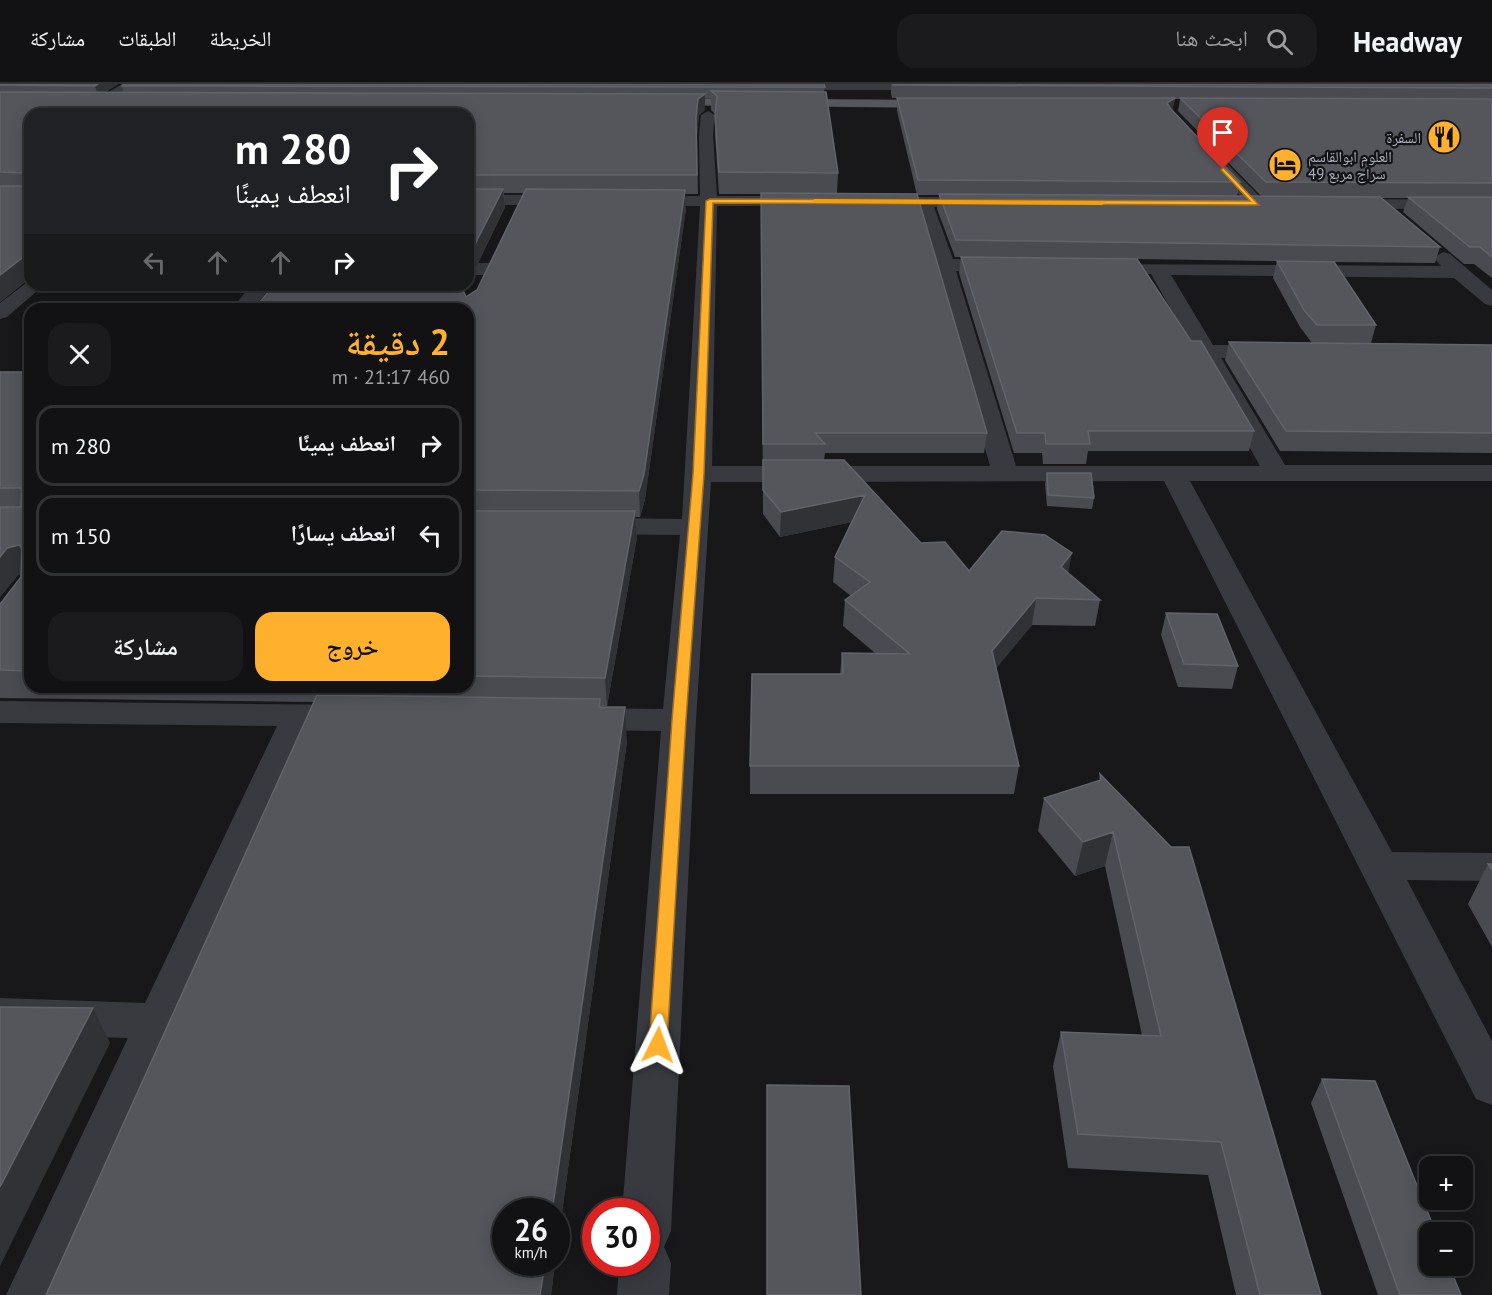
<!DOCTYPE html>
<html lang="ar">
<meta charset="utf-8">
<style>
:root{--surface:#121214;--page:#1b1b1d;--text:#f1f3f6;--muted:#9c9ea0;--line:#313234;--accent:#ffb02c}
body{margin:0;font-family:"PT Sans","Noto Naskh Arabic",sans-serif;background:var(--page);color:var(--text);direction:rtl;height:100vh;display:flex;flex-direction:column;font-size:22px;white-space:nowrap}
*{box-sizing:border-box;margin:0}
p{font-size:20px;color:var(--muted)}
.icon{flex:none;width:33px;height:33px;fill:none;stroke:currentColor;stroke-width:2;stroke-linecap:round;stroke-linejoin:round}
.map{position:relative;flex:1;overflow:hidden;direction:ltr}
.sheet{position:absolute;left:24px;top:219px;width:450px;height:390px;display:flex;flex-direction:column;background:var(--surface);border-radius:18px;box-shadow:0 3px 15px #0003,0 0 0 2px var(--line);direction:rtl}
.sheet>*{flex:none}
.banner{position:absolute;left:24px;top:24px;width:450px;height:183px;border-radius:18px;box-shadow:0 3px 15px #0003,0 0 0 2px var(--line);direction:rtl;background:#202124;color:#fff;overflow:hidden}
.tools{position:absolute;left:1419px;top:1072px;display:grid;gap:12px}
.tools a{display:grid;place-items:center;width:54px;height:54px;border-radius:12px;background:var(--surface);box-shadow:0 3px 15px #0003,0 0 0 2px var(--line);font-size:30px}
.speed{position:absolute;left:492px;top:1114px;display:flex;gap:12px;font-size:30px;font-weight:700;text-align:center}
.speed>*{display:grid;place-content:center;width:78px;height:78px;border-radius:50%;background:var(--surface);box-shadow:0 3px 15px #0003,0 0 0 2px var(--line);line-height:1}
.speed small{font-size:15px;font-weight:400}
.speed .limit{border:9px solid #d22;background:#fff;color:#111}
.pin{position:absolute;display:grid;place-items:center;width:51px;height:51px;color:#fff;margin:-62px -26px;border-radius:50% 50% 50% 0;rotate:-45deg;box-shadow:0 0 6px #0007}
.pin .icon{rotate:45deg}
.me{position:absolute;width:66px;margin:-33px;rotate:3deg;stroke-linejoin:round;filter:drop-shadow(0 0 4px #0008)}
.turn{display:flex;align-items:center;gap:21px;height:126px;padding:0 24px;font-size:27px}
.turn .icon{width:78px;height:78px;stroke-width:2.5}
.turn b{display:block;font-size:42px;line-height:51px}
.lanes{display:flex;align-items:center;height:57px;padding:0 24px;background:#0003;justify-content:center;gap:30px;direction:ltr}
.lanes .off{opacity:.35}
.round{display:grid;place-items:center;flex:none;width:63px;height:63px;border-radius:18px;background:var(--page)}
.head{display:flex;align-items:center;justify-content:space-between;height:102px;padding:0 24px}
h1{font-size:36px;font-weight:600;line-height:45px;color:var(--accent)}
.cta{display:flex;gap:12px;margin-top:auto;padding:12px 24px}
.cta a{flex:1;height:69px;border-radius:18px;background:var(--accent);color:#111;font-size:24px;font-weight:600;line-height:69px;text-align:center}
.cta a+a{background:var(--page);color:var(--text)}
ul{padding:0;list-style:none}
li{display:flex;align-items:center;gap:18px;height:81px;margin:0 12px 9px;padding:0 12px;border:3px solid var(--line);border-radius:18px}
li div{flex:1}
li b{display:block;font-size:22px}
li em{font-style:normal}
header{display:flex;align-items:center;gap:36px;box-sizing:border-box;height:84px;padding:0 30px;background:var(--surface);border-bottom:2px solid var(--line)}
header strong{font-size:28px}
nav{display:flex;gap:33px;margin-inline-start:auto;font-size:21px}
.search{width:420px;height:54px;background:var(--page);display:flex;align-items:center;gap:15px;box-sizing:border-box;padding:0 21px;border-radius:18px;color:var(--muted);font-size:22px}
.map>svg:first-child{display:block}
.lines{fill:none;stroke-linecap:round;stroke-linejoin:round}
.minor{fill:#393a40;fill-rule:evenodd}
.primary{fill:#55575f;fill-rule:evenodd}
.wall{fill:#494b50;fill-rule:evenodd}
.shaded-wall{fill:#313236}
.building{fill:#54565c;stroke:#61646b;stroke-width:1.5}
.route{fill:#ffb02c;stroke:#a6721d;stroke-width:1.5}
.slow{fill:#f59e0b}
.labels{text-anchor:middle;dominant-baseline:central;stroke-width:4.5;stroke-linejoin:round;paint-order:stroke}
.far-poi-label{font-size:15px;fill:#aab0bc;stroke:#131316;text-anchor:end}
</style>
<header>
<strong>Headway</strong>
<div class="search"><svg class="icon" aria-label="search" viewBox="0 0 24 24"><circle cx="10" cy="10" r="6"/><path d="M15 15l6 6"/></svg>ابحث هنا</div>
<nav><a>الخريطة</a><a>الطبقات</a><a>مشاركة</a></nav>
</header>
<div class="map">
<svg width="1492" height="1211" viewBox="0 0 1492 1211">
<rect width="100%" height="100%" fill="#18181b"/>
<g class="lines">
<path class="minor" d="M122,0h16l-32,22h-10v-6z
M775,0h166l2,2 -7,4h-156l-5,-1z
M708,27l7,4 -2,20 4,61h89l9,5 -9,5h-89l-5,260h278l-73,-259 -50,-1 -3,-4 3,-4 6,-1h110l9,5 -9,5h-49l19,52 50,1 10,6 -10,6 -47,-1 60,195h244l-109,-192h-51l-7,-2 -3,-4 3,-4 348,2 -7,-8 9,-6 7,2 42,36v16l-7,-2 -31,-26 -283,-3 42,70h60l8,2 3,5 -3,5 -8,2 -52,-1 64,107h207v16h-302l202,371 100,1v28l-85,-1 85,161v64l-16,-6 -312,-618 -453,1 -15,238 -25,511 -7,16 7,16 -2,32h-52l2,-32h27v-51h-24l39,-481 -80,-1 -12,-3 -5,-8 5,-8 12,-3 82,1 17,-174 -90,-1 -10,-2 -4,-6 4,-6 10,-2 92,1 18,-313h-13l-9,-5 9,-5h13l-1,-61 2,-20z
M1208,63l5,2 49,50 3,4 -3,4h-12l-47,-52 -3,-3z
M468,111h98l9,5 -9,5h-98z
M1344,115l148,1v10l-154,-2 -3,-4 3,-4z
M468,179h21l10,6 -10,6h-21z
M30,196v5h14l-37,32 -7,2v-16z
M251,201h21l-19,24h-21z
M0,617l353,4 12,3 5,8 -5,8 -12,3 -42,-1 -252,569h-53l122,-257 -128,-4v-36l145,5 132,-277 -277,-3z"/>
<path class="primary" d="M660,14l281,2 7,4 -7,4 -286,-3 -2,-3z"/>
</g>
<path class="wall" d="M0,0h118l-14,9h19l-1,-7 703,1 -1,5 14,81 -1,20 150,240 -3,20h-159l-1,7 97,83 48,28 99,2 32,27 -5,26 -63,-1 -36,43 23,98 -5,28h-264v-28l90,-92 2,-21h33l-32,-27 2,-26 6,-4 -18,-14 2,-25 16,-35 -71,15 -17,-23 -2,-320h-42l-4,-59v-21l-4,-4v-12h-6v12l-6,5 -2,20 1,59h-13l1,14 -41,291 -5,18h-5l2,20 -30,169h-6l26,35 -71,515v-44l-1,51 -4,32h-505l268,-593 -314,-4v-95h1l20,-26v-3l-3,1 -18,22v-225h30v315h438v-378l-4,-17 2,5 11,-7 46,-97h-19l1,14 -37,77v-170h-438v164l-30,24z
M891,0h601v194l-18,-14h-10l-61,-52 5,-14h-27l59,49 -5,16 -100,-1 41,63 -5,18 121,2v108l-212,-2 -55,-91 4,-18 83,1 -12,-16 -27,-49 4,-17 -140,-2 54,82 63,90 -5,20h-161l-2,13h-43l-1,-11h-28l-55,-180 2,-16h-6l-18,-48 2,-14h-22l-20,-84v-13h-5l-1,-5zM1175,15h5l-2,12 83,85h-24l3,-14 -68,-71z
M1047,389l47,25 -2,11 -45,-3 -2,-22z
M1166,529l72,53 -6,23 -54,-2 -17,-52z
M1100,690l221,521h-85l-28,-120 -140,-7 -15,-102 8,-34 81,3 -37,-169 -30,10 -37,-45 6,-33 55,-17z
M1488,780h4v83l-24,-43z
M1322,995l139,216h-83l-67,-192z"/>
<path class="shaded-wall" d="M98,0h20l-20,12 -3,-10z
M705,10v16l-6,5 -2,20 1,59 -2,-76 2,-19z
M1175,14l-3,13 -5,-8z
M503,105l2,18 -37,77v-26z
M685,106l1,18 -41,291 -5,18 -1,-26z
M30,168v26l-30,24v-27z
M454,201h13l-11,23 -3,-21z
M865,411l-2,25 -83,17 1,-25z
M635,427l2,26 -30,169 -2,-28z
M19,461l10,26 -11,4 -18,22v-40l7,-9z
M1072,469l-5,26 -6,-12z
M1036,514l-4,27 -43,52 3,-26z
M625,623l2,34 -71,515v-44h-4z
M1113,748l-8,34 -30,10 8,-34z
M93,924l17,35 -110,223v-79z
M545,1179h10l-4,32h-11z"/>
<path class="building" d="M0,0h98l-3,2 -95,-1z
M124,0h700l1,3 -703,-1z
M893,0h599v4l-599,-3z
M711,7l115,1 12,81 -119,-1 -4,-56 2,-20z
M0,8l705,2 -7,5 -2,19 1,57h-229v-61h-438v138l-30,23v-89h25l-1,-13 -24,-1z
M897,14h278l-8,5 3,5 70,74 -322,-2z
M1180,14l312,1v84l-226,-1z
M468,105h35l-35,69z
M526,105l159,1 -41,284 -5,17 -171,-1v-181h-214l20,-24h180l-1,2 2,3h8l3,7 11,-7z
M761,109l156,1 70,239h-172l10,11h-62z
M939,110l441,3 60,50 -484,-7z
M1408,113h84v60l-12,-10h-10z
M961,173l176,2 54,82h10l53,90h-166l2,13h-44l-1,-11h-28z
M1277,177l57,1 42,63h-59l-13,-15z
M1229,258l263,3v88l-206,-2z
M0,288h30v299l-30,-1v-67h1l20,-26 1,-30 -3,-2 -12,3 -7,9v-50h21l1,-19h-22z
M763,376h81l77,83 24,-1 24,29 33,-40 43,4 27,18 -11,14 39,33 -64,-2 -44,53 27,115h-269l2,-92h91l-1,-21 68,1 -65,-54 25,-18 -35,-25 30,-62 -84,17 -18,-22z
M1047,389h44l3,25 -46,-3z
M468,427h167l-30,167 -137,-2z
M1166,529l51,1 21,52 -54,-2z
M317,611l283,4 -1,8h26l-73,505h-46v51h39l-5,32h-494z
M1100,690l71,73h18l132,448h-61l-39,-153 -143,-8 -17,-102 100,4 -48,-204 -30,10 -39,-44 57,-18z
M1488,780h4v6z
M0,923l93,1 -93,179z
M1322,995l53,2 61,152h-6v33h19l12,29h-61z
M767,1001l82,1 12,209h-94z"/>
<path class="route" d="M1223,83l36,38 -546,-2 -9,271 -18,246 -19,325 -2,6 -7,2 -6,-2 -3,-6 23,-325 21,-246 13,-273 4,-2 540,2 -29,-31z"/>
<path class="slow" d="M814,115l288,2 4,2 -4,2 -290,-2z"/>
<defs>
<g id="restaurant-disc" transform="scale(1.725)"><circle r="9.5" fill="#ffb02c" stroke="#131316"/><path d="M-5-6h1v4h1v-4h1v4h1v-4h1v5L-1.5 .5V6h-2V.5L-5-1ZM5-6V6H3V1.5H1.5Q1.5-4 5-6Z" fill="#111"/></g>
<g id="hotel-disc" transform="scale(1.725)"><circle r="9.5" fill="#ffb02c" stroke="#131316"/><path d="M-6-4.5h1.5V1H6V5H4.5V3h-9V5H-6ZM-4 0a1.8 1.8 0 1 1 3.6 0ZM.5 0V-2.5h3Q6-2.5 6 0Z" fill="#111"/></g>
</defs>
<g fill-rule="evenodd">
<use href="#restaurant-disc" x="1444" y="53"/>
<use href="#hotel-disc" x="1285" y="81"/>
</g>
<g class="labels">
<g class="far-poi-label">
<text x="1421" y="53">السفرة</text>
<text x="1308" y="72" text-anchor="start">العلوم ابوالقاسم<tspan x="1308" dy="17">سراج مربع 49</tspan></text>
</g>
</g>
</svg>
<div class="tools">
<a>+</a>
<a>−</a>
</div>
<div class="speed"><div>26<small>km/h</small></div><div class="limit">30</div></div>
<div class="pin" style="left:1223px;top:85px;background:#d93025"><svg class="icon" aria-label="arrive" viewBox="0 0 24 24"><path d="M6 21V4h12l-3 4 3 4H6"/></svg></div>
<svg class="me" style="left:658px;top:961px" viewBox="-20 -20 40 40"><path d="M0-17L14 15 0 8-14 15z" fill="#ffb02c" stroke="#fff" stroke-width="4"/></svg>
<div class="banner">
<div class="turn"><svg class="icon" aria-label="right" viewBox="0 0 24 24"><path d="M7 20v-9h11M14 6l5 5-5 5"/></svg><div><b>280 m</b>انعطف يمينًا</div></div>
<div class="lanes"><svg class="icon off" aria-label="left" viewBox="0 0 24 24"><path d="M17 20v-9H6M10 6l-5 5 5 5"/></svg><svg class="icon off" aria-label="ahead" viewBox="0 0 24 24"><path d="M12 20V5M6 11l6-6 6 6"/></svg><svg class="icon off" aria-label="ahead" viewBox="0 0 24 24"><path d="M12 20V5M6 11l6-6 6 6"/></svg><svg class="icon" aria-label="right" viewBox="0 0 24 24"><path d="M7 20v-9h11M14 6l5 5-5 5"/></svg></div>
</div>
<section class="sheet">
<div class="head"><div><h1>2 دقيقة</h1><p>460 m · 21:17</p></div><a class="round"><svg class="icon" aria-label="close" viewBox="0 0 24 24"><path d="M6 6l12 12M18 6L6 18"/></svg></a></div>
<ul>
<li><svg class="icon" aria-label="right" viewBox="0 0 24 24"><path d="M7 20v-9h11M14 6l5 5-5 5"/></svg><div><b>انعطف يمينًا</b></div><em>280 m</em></li>
<li><svg class="icon" aria-label="left" viewBox="0 0 24 24"><path d="M17 20v-9H6M10 6l-5 5 5 5"/></svg><div><b>انعطف يسارًا</b></div><em>150 m</em></li>
</ul>
<div class="cta"><a>خروج</a><a>مشاركة</a></div>
</section>
</div>
